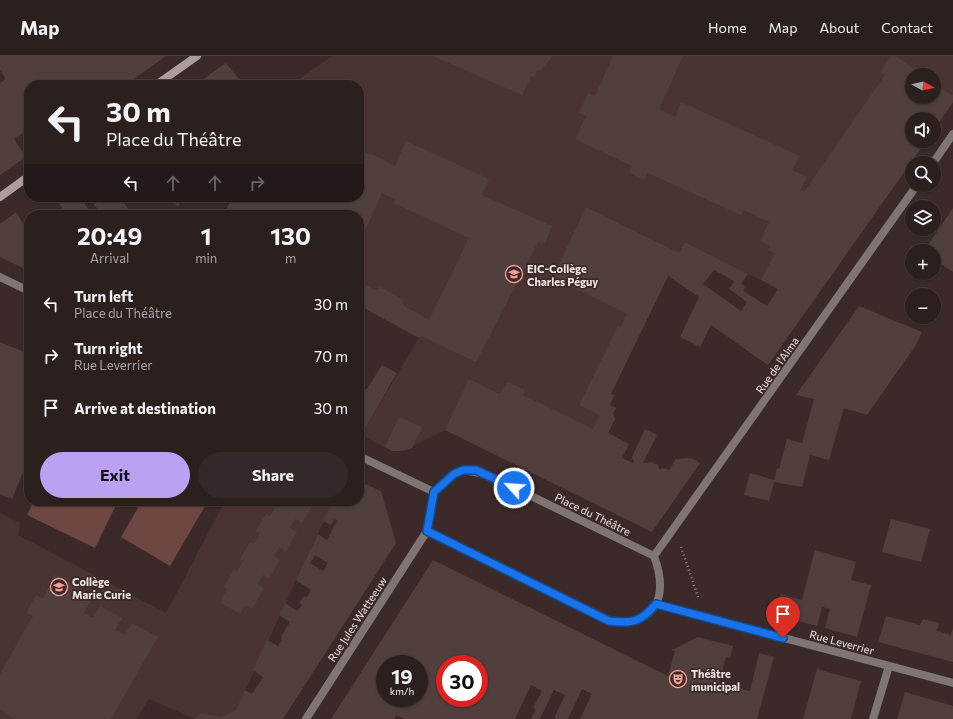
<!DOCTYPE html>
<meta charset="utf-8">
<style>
:root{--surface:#2c201f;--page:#342828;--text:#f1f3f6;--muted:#a6a3a4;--line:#483e3d;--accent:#bca0f2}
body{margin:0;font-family:Commissioner,sans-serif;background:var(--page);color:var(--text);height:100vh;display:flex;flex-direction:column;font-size:15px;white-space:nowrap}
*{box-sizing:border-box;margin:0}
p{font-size:13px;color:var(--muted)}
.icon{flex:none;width:22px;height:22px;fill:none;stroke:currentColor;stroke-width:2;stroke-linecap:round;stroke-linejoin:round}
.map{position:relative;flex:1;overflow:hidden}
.side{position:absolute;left:24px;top:154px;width:340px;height:296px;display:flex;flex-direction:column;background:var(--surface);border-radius:16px;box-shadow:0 1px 3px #0004,0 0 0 1px var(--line)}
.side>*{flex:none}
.top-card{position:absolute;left:24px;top:24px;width:340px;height:122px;border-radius:16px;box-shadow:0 1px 3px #0004,0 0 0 1px var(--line);background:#2c201f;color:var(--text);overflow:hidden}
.needle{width:26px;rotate:98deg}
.fabs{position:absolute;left:905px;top:12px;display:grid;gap:8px}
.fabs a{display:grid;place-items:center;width:36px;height:36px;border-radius:50%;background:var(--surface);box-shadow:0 1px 3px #0004,0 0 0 1px var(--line);font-size:20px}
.speed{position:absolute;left:376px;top:599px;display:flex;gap:8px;font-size:20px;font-weight:700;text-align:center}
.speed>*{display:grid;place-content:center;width:52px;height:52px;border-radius:50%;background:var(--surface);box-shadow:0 1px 3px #0004,0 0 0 1px var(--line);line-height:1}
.speed small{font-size:10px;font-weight:400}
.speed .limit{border:6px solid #d22;background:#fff;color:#111}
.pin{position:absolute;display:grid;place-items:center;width:34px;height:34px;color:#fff;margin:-41px -17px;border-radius:50% 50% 50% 0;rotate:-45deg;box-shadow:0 0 4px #0007}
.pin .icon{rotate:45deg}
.me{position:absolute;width:44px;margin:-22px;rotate:296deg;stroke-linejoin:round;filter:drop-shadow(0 0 3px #0008)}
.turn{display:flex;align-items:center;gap:14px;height:84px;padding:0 16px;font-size:18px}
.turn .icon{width:52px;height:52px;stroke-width:2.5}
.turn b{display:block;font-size:28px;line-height:34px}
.lanes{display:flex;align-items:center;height:38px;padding:0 16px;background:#0003;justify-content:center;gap:20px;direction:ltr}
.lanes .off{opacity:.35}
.eta{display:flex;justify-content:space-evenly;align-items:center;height:68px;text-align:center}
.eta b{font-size:24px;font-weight:700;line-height:28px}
.action{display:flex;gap:8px;margin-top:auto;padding:8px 16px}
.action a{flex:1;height:46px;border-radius:24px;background:var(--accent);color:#111;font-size:16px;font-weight:700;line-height:46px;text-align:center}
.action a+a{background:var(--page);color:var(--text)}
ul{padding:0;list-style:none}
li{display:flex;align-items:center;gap:12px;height:52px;padding:0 16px}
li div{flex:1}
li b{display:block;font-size:15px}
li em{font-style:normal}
header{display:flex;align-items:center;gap:24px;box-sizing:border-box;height:56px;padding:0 20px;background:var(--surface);border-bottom:1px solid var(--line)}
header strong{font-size:19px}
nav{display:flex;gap:22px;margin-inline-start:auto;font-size:14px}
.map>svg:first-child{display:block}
.built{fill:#4a3431;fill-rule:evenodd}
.green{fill:#6e4642}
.building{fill:#513f3e;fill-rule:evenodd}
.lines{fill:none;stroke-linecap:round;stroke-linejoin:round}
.path{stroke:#948584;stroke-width:2.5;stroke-dasharray:1 3;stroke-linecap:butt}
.lane{stroke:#7e7574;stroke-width:8}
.street{stroke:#7e7574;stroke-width:8}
.secondary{stroke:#aa9d9b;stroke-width:8}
.route-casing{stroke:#114b97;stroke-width:10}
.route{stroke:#1a73e8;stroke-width:7}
.labels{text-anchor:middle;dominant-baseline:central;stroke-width:3.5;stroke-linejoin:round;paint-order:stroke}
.poi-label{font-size:11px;font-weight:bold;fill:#f0e5e4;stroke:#3b2a29;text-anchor:start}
.street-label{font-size:11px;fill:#f0e5e4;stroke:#3b2a29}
</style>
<header>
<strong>Map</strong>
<nav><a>Home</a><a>Map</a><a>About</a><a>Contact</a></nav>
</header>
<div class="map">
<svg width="953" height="663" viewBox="0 0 953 663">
<rect width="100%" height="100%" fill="#3b2a29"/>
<path class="built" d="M332,0h621v46l-19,28v-11h-22v22h14l-115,164 -126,-63 -121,247 -119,-59 -42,21h-11l-31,-16 58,-97 -60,-33v-90h-135l8,-18h127v-112h-68zM912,19h22v22h-22z
M225,445h108l-97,209 -15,7 -26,2 -46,-20 -13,20h-136v-206l20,10 -2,12 148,78z"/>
<path class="green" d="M34,445h84l-23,47 -68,-33z
M142,445h66l-38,65 -49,-29z"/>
<path class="building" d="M0,0h166l-41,29h-96v44l-15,10 12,18 -26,18v-92l6,-4 -6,-9z
M433,0h120l-13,15 -3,-1 -3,7 -3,-1 -9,19z
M613,0h70l-24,53 16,8 6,-15 119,54 -8,14 15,7 -7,14 4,1 81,-117 -5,-3 11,-16h4l28,19h-11v22h22v-14l19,13v6l-19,28v-11h-22v22h14l-158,224 -57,-40 -11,22 -20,-10 19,-40 -31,-21 -57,118 3,1 -4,10 6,3 -3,6 2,5 -7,14 21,11 -7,14 12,5 -2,-6 13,-28 12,6 -14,28 8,-1 7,3 1,5 4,-2 6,2 7,-11 15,-1 9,5 -48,69 -207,-102 24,-51 30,15 9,-12 17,8 -2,5 70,34 7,-14 -21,-10 39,-79 3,1 6,-13 -74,-37 33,-70 93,46 6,-11 63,32 -7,10 4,3 -2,4 24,15 11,-17 -17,-9 14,-27 -7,-3 2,-4 -10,-5 9,-19 -26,-12 -2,5 -93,-42 -4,7 -15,-7 3,-7 -57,-27 11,-23 -7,-3 9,-20 7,3zM714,214l20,11 -5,8 18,13 -6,9 -38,-27z
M226,7l13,16 -7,6h-37z
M303,21l6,8h-18l4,-3z
M406,85l83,38 -7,16 70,31 -7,17 -7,-1 -62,120 -55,-26 -2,2 -57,-31 -3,7v-32l16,8 6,-3 22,13 1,6 25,14 40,-82 -75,-35 2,-3 -14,-7 -23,51v-29h-135l7,-15 -7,-3h135v-47l12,5 1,-1 23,12z
M54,141h66l12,18h-30l-12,-16 -6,4 9,12h-26z
M162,141h16l4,2 -4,7z
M953,152v64l-19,-13v-8h-10z
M16,156l10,17 3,1v41l-29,-14v-33z
M859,250l63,26 -6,13 -49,70 -23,-7 -15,52 -19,-5 -8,32 -28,-5 -5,19 -25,-6 6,-22 24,7 3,-12 2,1 8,-30 15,4 12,-44 -18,-4z
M0,286l29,12v104l-17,41 -12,-5z
M382,309l15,8 -36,62 -2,-1v-46l4,2 4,-1z
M399,361l23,10 -10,21 -9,3h-11l-7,-4z
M359,425l22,10 15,52 -113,176h-88l4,-6 22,4 15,-7 9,-20 7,4 11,-17 -10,-7 14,-30 11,6 3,-6 1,-5 8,-13 -11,-7 6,-12 12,8 5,-6 -3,-2 5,-7 3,1 4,-7 -15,-10 22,-46 9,6 10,-19 -3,-2 -3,6 -8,-4 10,-20h26zM315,499l13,8 -5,8 -13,-8z
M274,445h33l6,4 -11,18 -7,-4 -5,9 7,4 -11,19 -7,-4 -5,9 6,4 -11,19 -6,-4 -5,9 6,4 -12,21 -7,-4 -5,9 -20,-12 7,-13 -3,-2 10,-17 3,2 6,-11 -3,-2 10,-17 4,2 6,-11 -4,-2 10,-17 4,2 6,-10 -4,-2z
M891,463l39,10 -9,33 -39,-10z
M815,494l41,12 -5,18 20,5 -14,52 -32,-9 5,-19 -8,-2 -5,19 -42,-11 5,-21 22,6z
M433,504l235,116 7,-25 -3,-1 26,-13 35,9 -3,12 -4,-1 -7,26 31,8 9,-38 15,4 -17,62h-177l12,-25 -10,-5 -14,30h-12l-1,-3 10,-21 -11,-5 -14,29h-9l4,-8 -1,-5 8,-15 -11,-6 -16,34h-111l-8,-4 -2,4h-63zM385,608h34v34h-34zM445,608h34v34h-34z
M55,519l38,21 -9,17 9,5 7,-12 22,12 -7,12 10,5 7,-12 26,14 -47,82h-95l-16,-10v-35l33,-58 -7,-3 10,-18 7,4z
M886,560l34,9 3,-6 16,4 -2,8 14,4 2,-7v34l-75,-20z
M817,613l44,12 -10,38h-48z
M905,636l48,14v13h-56z"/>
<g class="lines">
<path class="path" d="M681,491l17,50"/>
<path class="lane" d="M873,663l16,-53"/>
<path class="street" d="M933,107l20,-29
M0,221l29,14
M359,400l75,36
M463,414l23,4 168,82c15,41 2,71 -45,65l-182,-90 7,-39 20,-18z
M654,500l263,-371
M656,548l297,79
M306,663l121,-188"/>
<path class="secondary" d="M156,29l41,-29
M0,141l29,-21"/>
</g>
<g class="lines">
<g class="route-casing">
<path id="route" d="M514,432l-38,-18h-13l-9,4 -20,18 -7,39 182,90c23,3 32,1 47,-17l127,34"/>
</g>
<use href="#route" class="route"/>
</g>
<defs>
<g id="school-ring" transform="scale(0.9)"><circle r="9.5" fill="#3b2a29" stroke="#f59c93" stroke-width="1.5"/><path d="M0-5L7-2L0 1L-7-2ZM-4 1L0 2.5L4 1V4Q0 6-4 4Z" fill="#f59c93"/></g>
<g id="theatre-ring" transform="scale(0.9)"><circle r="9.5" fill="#3b2a29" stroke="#f59c93" stroke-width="1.5"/><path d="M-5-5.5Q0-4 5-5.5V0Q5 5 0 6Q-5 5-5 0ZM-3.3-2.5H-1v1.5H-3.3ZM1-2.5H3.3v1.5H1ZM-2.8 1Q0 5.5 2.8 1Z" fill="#f59c93"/></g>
</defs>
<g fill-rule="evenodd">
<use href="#school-ring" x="514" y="218"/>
<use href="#school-ring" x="59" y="531"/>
<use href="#theatre-ring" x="678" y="623"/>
</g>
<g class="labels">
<g class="poi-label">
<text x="527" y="212">EIC-Collège<tspan x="527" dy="13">Charles Péguy</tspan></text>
<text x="72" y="525">Collège<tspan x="72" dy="13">Marie Curie</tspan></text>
<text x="691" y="617">Théâtre<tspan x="691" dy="13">municipal</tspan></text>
</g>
<g class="street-label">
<text transform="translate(777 309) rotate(-55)">Rue de l'Alma</text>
<text transform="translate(593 458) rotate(26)">Place du Théâtre</text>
<text transform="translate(357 563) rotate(-57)">Rue Jules Watteeuw</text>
<text transform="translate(842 586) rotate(15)">Rue Leverrier</text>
</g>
</g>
</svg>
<div class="fabs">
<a><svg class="needle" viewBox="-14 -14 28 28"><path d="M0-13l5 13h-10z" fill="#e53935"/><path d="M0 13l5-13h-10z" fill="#a6a3a4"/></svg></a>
<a><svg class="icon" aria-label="sound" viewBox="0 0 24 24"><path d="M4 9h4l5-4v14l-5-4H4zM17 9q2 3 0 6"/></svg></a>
<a><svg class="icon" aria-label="search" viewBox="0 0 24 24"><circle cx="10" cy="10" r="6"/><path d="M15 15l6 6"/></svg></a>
<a><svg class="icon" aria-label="layers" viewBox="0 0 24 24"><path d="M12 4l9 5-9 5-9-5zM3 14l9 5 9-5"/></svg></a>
<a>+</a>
<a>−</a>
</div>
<div class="speed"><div>19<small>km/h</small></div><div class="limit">30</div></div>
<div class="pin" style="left:783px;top:582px;background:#d93025"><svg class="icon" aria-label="arrive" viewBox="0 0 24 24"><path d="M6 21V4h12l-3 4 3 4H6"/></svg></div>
<svg class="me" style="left:514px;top:432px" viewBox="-20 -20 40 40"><circle r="17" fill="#1a73e8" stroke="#fff" stroke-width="3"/><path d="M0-11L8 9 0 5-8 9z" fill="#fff"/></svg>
<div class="top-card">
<div class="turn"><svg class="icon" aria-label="left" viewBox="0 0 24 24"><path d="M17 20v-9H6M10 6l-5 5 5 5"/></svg><div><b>30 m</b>Place du Théâtre</div></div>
<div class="lanes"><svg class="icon" aria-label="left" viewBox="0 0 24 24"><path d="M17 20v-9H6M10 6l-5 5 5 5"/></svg><svg class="icon off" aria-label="ahead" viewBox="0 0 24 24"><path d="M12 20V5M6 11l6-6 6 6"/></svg><svg class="icon off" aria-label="ahead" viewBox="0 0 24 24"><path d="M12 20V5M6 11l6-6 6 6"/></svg><svg class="icon off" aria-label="right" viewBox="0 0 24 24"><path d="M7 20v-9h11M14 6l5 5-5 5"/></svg></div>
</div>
<section class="side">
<div class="eta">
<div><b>20:49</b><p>Arrival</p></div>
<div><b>1</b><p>min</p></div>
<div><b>130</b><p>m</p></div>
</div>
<ul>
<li><svg class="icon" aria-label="left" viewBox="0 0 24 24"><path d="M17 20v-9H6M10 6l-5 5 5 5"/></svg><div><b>Turn left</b><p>Place du Théâtre</p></div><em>30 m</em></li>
<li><svg class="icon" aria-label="right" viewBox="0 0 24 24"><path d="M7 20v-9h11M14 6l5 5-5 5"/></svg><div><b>Turn right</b><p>Rue Leverrier</p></div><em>70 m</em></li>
<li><svg class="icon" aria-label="arrive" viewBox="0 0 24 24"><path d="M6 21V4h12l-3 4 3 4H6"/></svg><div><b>Arrive at destination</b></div><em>30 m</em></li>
</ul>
<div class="action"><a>Exit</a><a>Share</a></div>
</section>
</div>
